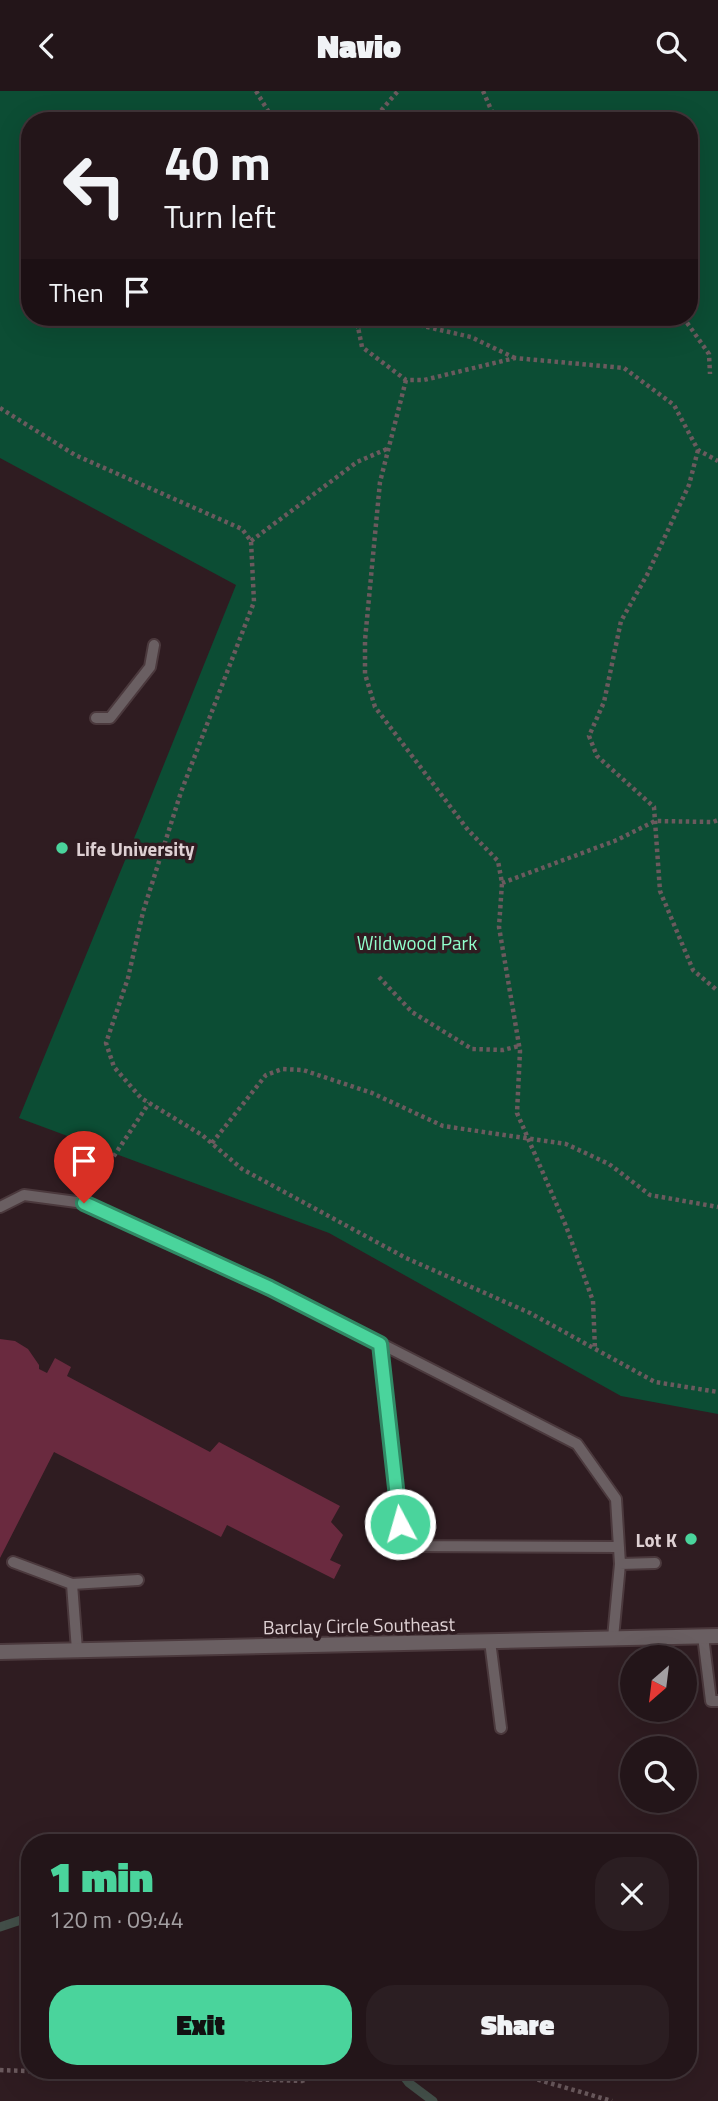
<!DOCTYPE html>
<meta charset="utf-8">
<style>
:root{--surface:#231519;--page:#2b1e22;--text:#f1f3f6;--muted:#a39fa2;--line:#403438;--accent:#4ad49c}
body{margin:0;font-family:"Titillium Web",sans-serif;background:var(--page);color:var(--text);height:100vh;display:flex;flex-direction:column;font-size:26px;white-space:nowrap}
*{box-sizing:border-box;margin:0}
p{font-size:23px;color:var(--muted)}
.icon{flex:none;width:38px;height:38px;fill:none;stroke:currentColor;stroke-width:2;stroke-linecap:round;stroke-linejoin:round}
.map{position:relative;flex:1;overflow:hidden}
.details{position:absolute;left:21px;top:1743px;width:676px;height:245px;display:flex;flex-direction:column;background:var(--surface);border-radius:28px;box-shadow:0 7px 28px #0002,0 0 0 2px var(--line)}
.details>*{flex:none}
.guide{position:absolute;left:21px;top:21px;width:677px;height:214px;border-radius:28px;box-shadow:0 7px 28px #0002,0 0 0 2px var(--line);background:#231519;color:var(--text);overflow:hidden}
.needle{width:46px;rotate:208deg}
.controls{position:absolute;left:620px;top:1554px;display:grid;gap:14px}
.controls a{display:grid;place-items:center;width:77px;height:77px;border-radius:50%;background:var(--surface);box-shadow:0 7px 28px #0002,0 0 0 2px var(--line);font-size:35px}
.pin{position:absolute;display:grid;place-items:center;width:60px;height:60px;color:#fff;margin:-72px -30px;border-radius:50% 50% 50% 0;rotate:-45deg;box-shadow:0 0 7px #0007}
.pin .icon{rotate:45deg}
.me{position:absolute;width:77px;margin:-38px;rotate:354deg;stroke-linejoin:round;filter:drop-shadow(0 0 5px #0008)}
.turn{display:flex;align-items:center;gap:24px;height:147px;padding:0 28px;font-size:32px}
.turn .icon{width:91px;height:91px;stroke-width:2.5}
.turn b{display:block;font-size:49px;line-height:60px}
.then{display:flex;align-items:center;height:66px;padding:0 28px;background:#0003;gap:14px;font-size:26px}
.round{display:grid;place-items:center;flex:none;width:74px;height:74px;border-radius:28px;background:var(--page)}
.summary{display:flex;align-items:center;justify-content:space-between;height:119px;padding:0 28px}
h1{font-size:42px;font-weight:800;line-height:52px;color:var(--accent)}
.button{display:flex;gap:14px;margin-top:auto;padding:14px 28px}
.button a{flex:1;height:80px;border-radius:28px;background:var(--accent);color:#111;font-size:28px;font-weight:800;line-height:80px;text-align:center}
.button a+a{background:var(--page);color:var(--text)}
header{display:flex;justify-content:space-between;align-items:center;height:91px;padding:0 28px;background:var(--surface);font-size:32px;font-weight:800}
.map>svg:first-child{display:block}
.green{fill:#0c4d34;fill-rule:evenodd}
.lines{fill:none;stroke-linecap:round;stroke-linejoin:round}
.stream{stroke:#434f49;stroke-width:9}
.building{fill:#6a2a3f}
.service-casing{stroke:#4b393d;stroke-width:14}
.tertiary-casing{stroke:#4b393d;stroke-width:18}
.path{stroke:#6b5a5e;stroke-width:4.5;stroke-dasharray:3.5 3.5;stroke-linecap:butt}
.service{stroke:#6a5f62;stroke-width:10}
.tertiary{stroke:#6a5f62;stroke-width:14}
.route-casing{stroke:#308a65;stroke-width:18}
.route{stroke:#4ad49c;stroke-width:12}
.poi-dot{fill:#4ad49c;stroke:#2f1c21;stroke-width:2.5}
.labels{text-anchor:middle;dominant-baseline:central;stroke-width:7;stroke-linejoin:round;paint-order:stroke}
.poi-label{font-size:19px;font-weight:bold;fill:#ded0d3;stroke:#2f1c21;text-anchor:start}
.park-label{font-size:19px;fill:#91ffcc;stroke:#2f1c21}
.street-label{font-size:19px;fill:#ded0d3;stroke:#2f1c21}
</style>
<header><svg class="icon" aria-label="back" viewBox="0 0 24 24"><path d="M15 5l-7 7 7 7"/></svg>Navio<svg class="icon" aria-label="search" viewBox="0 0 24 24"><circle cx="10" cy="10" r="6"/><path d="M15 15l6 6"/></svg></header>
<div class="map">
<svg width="718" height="2010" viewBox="0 0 718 2010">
<rect width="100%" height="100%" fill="#2f1c21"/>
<path class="green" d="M0,0h718v1323l-97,-18 -292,-163 -310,-115 123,-299 94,-234 -236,-127zM30,30h660v196h-660z"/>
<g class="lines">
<path class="stream" d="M0,1836l30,-10
M399,1979l10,13 24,18"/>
</g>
<path class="building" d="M0,1248l15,2 13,8 11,16v4l8,4 8,-15 16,9 -4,9 143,76 9,-10 121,64 -9,16 12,13 -13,25 11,5 -7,14 -107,-54 -6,12 -167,-85 -54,106z"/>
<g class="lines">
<g class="service-casing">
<path id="service" d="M96,627h14l40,-51 4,-22
M0,1116l24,-12 60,8 231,107 262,134 39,55 4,65 -7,74
M380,1253l22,202 217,1
M13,1471l59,22
M620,1473l35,-1
M703,1545l8,65h7
M490,1550l11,87
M77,1559l-5,-66 66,-4"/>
</g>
<g class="tertiary-casing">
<path id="tertiary" d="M0,1561l718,-16"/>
</g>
<path class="path" d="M256,0l18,30
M483,0l13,30
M372,30l26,-30
M347,226l11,10
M683,226l26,37 1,20
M515,267l-44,-21 -66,-15 -29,-3 -18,8 4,20 44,33h18l91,-22 109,10 50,37 24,45 20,11
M406,289l-26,102 -15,158v34l10,33 93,123 30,31 4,22 -3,44 21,124 -3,62 49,113 27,75 2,48
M0,317l75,47 167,74 9,12 3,61 -73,190 -38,120 -15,66 -22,65 8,24 27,31 61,37 40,34 164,89 124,55 125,69 63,10
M698,359l-9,35 -42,90 -26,46 -17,81 -15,34 8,20 57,51 6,84 33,79 25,21
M251,450l106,-79 32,-14
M502,792l115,-43 38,-19 58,1 5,-2
M379,886l33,35 60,37 31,1 16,-4
M212,1052l54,-68 16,-6 21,1 69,23 71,33 123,18 43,20 41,31 68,12
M106,1077l43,-65
M0,1979l302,11 26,-11
M504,1979l108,31"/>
<use href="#service" class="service"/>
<use href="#tertiary" class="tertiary"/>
</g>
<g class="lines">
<g class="route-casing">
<path id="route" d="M84,1112l186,85 110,56 20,180"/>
</g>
<use href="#route" class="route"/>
</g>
<g class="poi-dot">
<circle cx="62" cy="757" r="7"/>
<circle cx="691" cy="1448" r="7"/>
</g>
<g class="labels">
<g class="poi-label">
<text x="76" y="757">Life University</text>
<text x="677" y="1448" text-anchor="end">Lot K</text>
</g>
<g class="park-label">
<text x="417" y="851">Wildwood Park</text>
</g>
<g class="street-label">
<text transform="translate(359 1534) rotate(-1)">Barclay Circle Southeast</text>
</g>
</g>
</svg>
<div class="controls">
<a><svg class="needle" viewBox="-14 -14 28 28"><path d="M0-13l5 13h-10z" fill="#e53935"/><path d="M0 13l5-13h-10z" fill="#a39fa2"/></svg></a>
<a><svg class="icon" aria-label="search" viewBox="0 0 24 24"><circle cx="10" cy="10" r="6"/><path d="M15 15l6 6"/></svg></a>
</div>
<div class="pin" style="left:84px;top:1112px;background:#d93025"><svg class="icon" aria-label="arrive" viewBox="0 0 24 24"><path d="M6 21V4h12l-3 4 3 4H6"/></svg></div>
<svg class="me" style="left:400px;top:1433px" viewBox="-20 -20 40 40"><circle r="17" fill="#4ad49c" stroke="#fff" stroke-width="3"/><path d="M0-11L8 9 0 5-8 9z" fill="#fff"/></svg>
<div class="guide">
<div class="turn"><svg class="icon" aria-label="left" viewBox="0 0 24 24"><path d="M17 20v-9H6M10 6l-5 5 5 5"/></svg><div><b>40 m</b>Turn left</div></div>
<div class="then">Then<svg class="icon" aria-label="arrive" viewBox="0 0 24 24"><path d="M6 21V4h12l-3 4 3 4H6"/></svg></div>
</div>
<section class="details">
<div class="summary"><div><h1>1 min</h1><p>120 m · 09:44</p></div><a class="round"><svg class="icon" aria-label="close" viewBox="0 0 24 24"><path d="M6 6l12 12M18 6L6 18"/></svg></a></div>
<div class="button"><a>Exit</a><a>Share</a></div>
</section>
</div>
